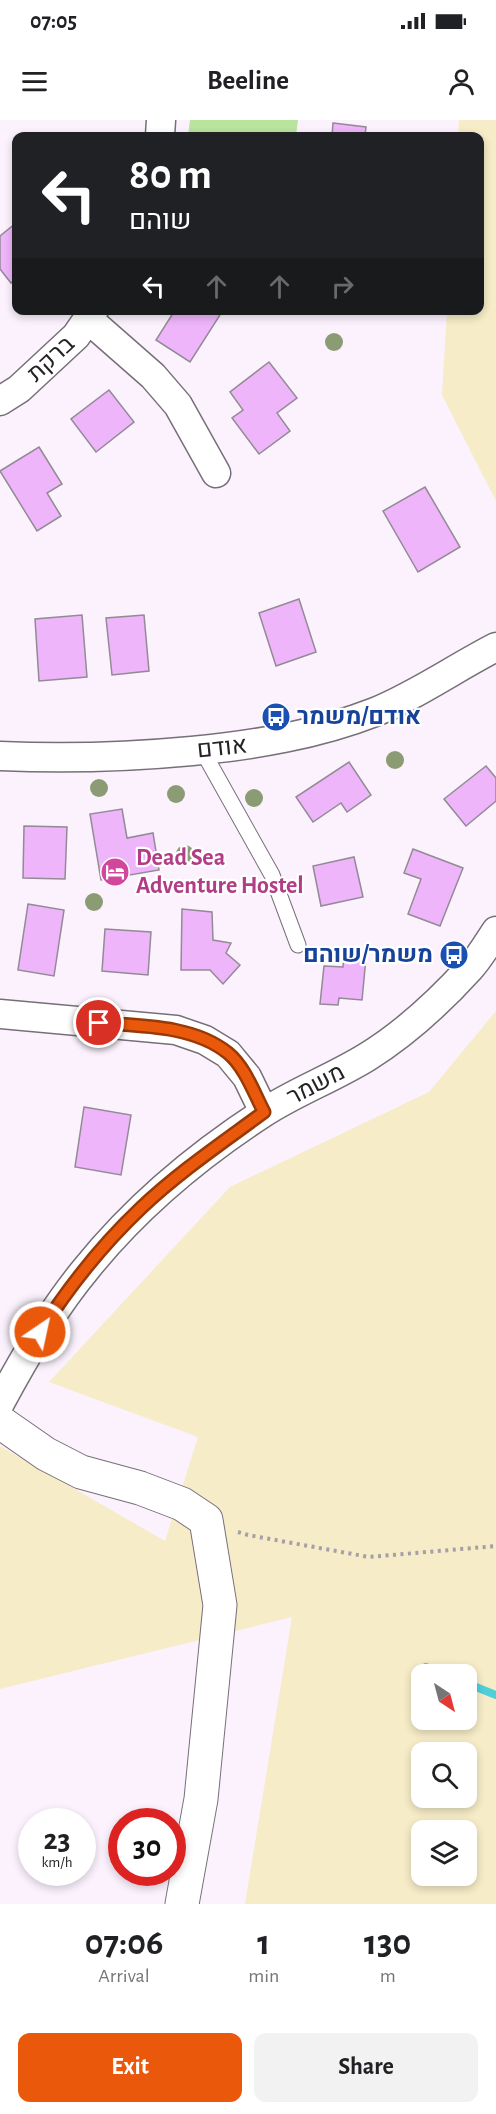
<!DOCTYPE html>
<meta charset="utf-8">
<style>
:root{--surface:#fff;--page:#f2f2f2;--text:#202124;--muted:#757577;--accent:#ea580c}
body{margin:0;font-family:"Alegreya Sans",Heebo,sans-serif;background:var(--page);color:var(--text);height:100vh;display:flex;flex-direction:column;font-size:22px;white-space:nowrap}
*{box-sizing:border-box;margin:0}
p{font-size:20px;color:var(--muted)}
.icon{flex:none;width:33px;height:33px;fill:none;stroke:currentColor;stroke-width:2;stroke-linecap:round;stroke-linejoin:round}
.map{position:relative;height:1784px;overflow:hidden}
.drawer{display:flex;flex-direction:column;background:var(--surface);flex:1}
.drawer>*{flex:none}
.hud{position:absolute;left:12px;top:12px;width:472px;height:183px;border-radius:12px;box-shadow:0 3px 9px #0003;background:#202124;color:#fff;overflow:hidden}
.needle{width:39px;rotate:144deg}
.controls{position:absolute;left:411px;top:1544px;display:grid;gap:12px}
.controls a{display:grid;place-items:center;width:66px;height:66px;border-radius:12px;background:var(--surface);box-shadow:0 3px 9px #0003;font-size:30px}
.speed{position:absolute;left:18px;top:1688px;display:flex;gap:12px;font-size:30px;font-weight:700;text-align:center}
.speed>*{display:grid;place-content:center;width:78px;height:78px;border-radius:50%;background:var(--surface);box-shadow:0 3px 9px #0003;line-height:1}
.speed small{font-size:15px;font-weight:400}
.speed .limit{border:9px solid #d22;background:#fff;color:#111}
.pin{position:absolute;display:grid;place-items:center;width:51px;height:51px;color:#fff;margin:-26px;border:3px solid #fff;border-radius:50%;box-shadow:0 2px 6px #0007}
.me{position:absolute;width:66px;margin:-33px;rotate:34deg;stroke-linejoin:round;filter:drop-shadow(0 0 4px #0008)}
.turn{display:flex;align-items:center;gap:21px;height:126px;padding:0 18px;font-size:27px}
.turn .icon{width:78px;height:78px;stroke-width:2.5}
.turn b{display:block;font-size:42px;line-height:51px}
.lanes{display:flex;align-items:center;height:57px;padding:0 18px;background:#0003;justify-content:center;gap:30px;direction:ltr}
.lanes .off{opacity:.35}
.eta{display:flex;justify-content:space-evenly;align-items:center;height:102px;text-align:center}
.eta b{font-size:36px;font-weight:700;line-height:42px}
.primary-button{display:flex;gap:12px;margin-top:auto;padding:12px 18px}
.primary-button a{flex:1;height:69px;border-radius:12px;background:var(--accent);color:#fff;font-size:24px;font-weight:700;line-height:69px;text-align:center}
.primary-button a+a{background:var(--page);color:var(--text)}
.status{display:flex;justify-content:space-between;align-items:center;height:42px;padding:0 30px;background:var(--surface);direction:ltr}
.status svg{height:16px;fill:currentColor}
header{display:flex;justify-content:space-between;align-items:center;height:78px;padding:0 18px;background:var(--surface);font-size:27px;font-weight:700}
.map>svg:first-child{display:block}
.green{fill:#bae39e}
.sand{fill:#f6ecc7;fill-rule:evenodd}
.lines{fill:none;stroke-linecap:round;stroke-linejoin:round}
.stream{stroke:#50cfd9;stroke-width:8}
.building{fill:#eeb5fa;stroke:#928a94;stroke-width:1.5}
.lane-casing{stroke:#776f78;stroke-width:17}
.street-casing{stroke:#776f78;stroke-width:31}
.secondary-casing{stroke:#776f78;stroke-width:35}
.path{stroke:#a59fa7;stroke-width:4;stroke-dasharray:3 4.5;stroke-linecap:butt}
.lane{stroke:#fff;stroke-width:15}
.street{stroke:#fff;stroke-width:28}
.secondary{stroke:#fff;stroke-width:33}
.tree{fill:#8b9c74}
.route-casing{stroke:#983908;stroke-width:15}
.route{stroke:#ea580c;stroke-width:10}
.labels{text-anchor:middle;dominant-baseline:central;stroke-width:4.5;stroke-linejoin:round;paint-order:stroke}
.street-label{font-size:24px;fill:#252225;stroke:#fff}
.transit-label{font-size:24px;font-weight:bold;fill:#164399;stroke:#fff;text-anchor:start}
.hotel-label{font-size:24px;font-weight:bold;fill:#b23c85;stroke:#fff;text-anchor:start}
</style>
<div class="status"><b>07:05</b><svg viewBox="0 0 49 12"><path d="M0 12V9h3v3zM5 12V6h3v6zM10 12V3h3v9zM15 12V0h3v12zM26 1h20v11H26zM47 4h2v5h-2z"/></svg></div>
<header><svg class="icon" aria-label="menu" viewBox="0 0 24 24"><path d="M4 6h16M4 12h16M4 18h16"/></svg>Beeline<svg class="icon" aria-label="person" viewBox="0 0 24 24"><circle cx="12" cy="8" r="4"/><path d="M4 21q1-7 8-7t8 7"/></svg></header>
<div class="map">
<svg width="496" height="1784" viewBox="0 0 496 1784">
<rect width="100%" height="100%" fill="#fbf2fd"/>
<path class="green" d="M190,0h108l-2,16h-108z"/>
<path class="sand" d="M459,0h37v381l-54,-106 5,-84 33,-1v-174h-22z
M496,891v893h-251l47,-287 -292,72v-243l165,95 33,-104 -149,-55 181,-195 199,-95zM422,1554h44v45h-44zM422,1632h44v45h-44zM422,1710h44v45h-44z"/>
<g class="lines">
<path class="stream" d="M426,1547l17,7
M466,1563l30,12"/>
</g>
<path class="building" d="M333,3l33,4 -1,9h-33z
M16,103v55l-5,5 -11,-14v-33z
M175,190h38l7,5 -30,47 -34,-22z
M269,242l28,36 -20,15 13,18 -31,23 -27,-36 11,-8 -13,-18z
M109,270l25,32 -38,30 -25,-33z
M39,327l23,37 -15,9 14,23 -24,15 -37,-60z
M425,367l35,60 -42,25 -35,-61z
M299,479l17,53 -40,14 -17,-53z
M82,495l5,62 -48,4 -4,-62z
M144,495l5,56 -37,4 -6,-57z
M349,642l22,33 -24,17 -6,-9 -28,19 -17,-25z
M486,646l10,12v23l-30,25 -22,-27z
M122,689l5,29 26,-5 6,37 -58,10 -11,-66z
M24,706l43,1 -2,52 -42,-1z
M413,729l50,19 -23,58 -32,-12 13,-35 -17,-6z
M354,737l9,40 -42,9 -8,-40z
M28,784l36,6 -10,66 -36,-6z
M182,789l30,3 1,28 18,3 -5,10 14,12 -17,19 -13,-14h-29z
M105,809l46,3 -3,43 -46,-4z
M344,835l22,3 -4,42 -23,-2 -1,7 -18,-1 4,-38 19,1z
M84,987l47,8 -10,60 -46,-8z"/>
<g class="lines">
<g class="lane-casing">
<path id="lane" d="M202,630l70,125 26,70"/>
</g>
<g class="street-casing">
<path id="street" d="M160,16l1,-16
M88,199l65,57 25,29 38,68
M0,281l19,-12 57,-53 18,-26
M0,636c64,3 128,1 192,-5 62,-6 124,-16 183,-39 42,-17 80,-44 121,-65
M0,894l176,16 29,10 23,14 19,23 17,35
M0,1283c25,-47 52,-93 86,-134 49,-61 111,-113 177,-156 32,-21 70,-35 104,-56 37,-23 74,-57 103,-89 10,-11 18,-25 26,-37"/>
</g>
<g class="secondary-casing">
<path id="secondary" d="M0,1302l46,32 35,18 59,16 42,16 24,16 14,85 -19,194 -19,105"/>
</g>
<path class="path" d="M238,1412l10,3 121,22 127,-11"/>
<use href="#lane" class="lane"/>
<use href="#street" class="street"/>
<use href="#secondary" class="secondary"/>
</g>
<g class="tree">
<circle cx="334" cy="222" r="9"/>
<circle cx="395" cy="640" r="9"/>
<circle cx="99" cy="668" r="9"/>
<circle cx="176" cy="674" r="9"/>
<circle cx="254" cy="678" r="9"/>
<circle cx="185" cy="734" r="9"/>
<circle cx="94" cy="782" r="9"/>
</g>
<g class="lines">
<g class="route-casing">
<path id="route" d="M40,1212c28,-44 63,-88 101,-124 38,-36 81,-65 123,-96 -10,-19 -19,-45 -36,-59 -35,-28 -87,-27 -129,-30"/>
</g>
<use href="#route" class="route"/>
</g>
<defs>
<g id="bus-disc" transform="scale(1.5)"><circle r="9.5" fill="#1a4fb4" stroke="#fff"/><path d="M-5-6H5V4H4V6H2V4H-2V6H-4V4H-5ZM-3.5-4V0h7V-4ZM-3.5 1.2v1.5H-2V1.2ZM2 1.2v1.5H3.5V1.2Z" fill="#fff"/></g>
<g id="hotel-disc" transform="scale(1.5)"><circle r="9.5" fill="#d1479c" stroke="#fff"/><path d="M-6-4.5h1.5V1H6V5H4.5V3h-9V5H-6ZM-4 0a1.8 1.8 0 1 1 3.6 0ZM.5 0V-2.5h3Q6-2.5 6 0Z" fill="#fff"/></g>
</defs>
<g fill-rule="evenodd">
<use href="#bus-disc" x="276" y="597"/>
<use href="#hotel-disc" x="115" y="752"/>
<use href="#bus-disc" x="454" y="835"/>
</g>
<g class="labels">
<g class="street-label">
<text transform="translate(51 239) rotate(-43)">ברקת</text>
<text transform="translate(222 628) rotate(-6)">אודם</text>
<text transform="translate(316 965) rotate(-28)">משמר</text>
</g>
<g class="transit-label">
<text x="297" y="597">אודם/משמר</text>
<text x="433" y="835" text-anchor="end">משמר/שוהם</text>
</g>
<g class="hotel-label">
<text x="136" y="738">Dead Sea<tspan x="136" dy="28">Adventure Hostel</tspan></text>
</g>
</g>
</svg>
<div class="controls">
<a><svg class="needle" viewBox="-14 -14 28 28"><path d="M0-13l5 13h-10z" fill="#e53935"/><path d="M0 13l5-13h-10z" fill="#757577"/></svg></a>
<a><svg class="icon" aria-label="search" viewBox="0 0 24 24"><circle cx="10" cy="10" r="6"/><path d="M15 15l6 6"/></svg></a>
<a><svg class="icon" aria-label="layers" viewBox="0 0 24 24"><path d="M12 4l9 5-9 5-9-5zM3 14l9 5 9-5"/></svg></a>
</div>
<div class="speed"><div>23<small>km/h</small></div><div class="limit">30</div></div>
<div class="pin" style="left:99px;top:903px;background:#d93025"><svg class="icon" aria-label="arrive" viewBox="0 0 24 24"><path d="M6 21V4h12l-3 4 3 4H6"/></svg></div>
<svg class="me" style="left:40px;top:1212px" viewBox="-20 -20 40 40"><circle r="17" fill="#ea580c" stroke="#fff" stroke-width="3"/><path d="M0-11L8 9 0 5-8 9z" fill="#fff"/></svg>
<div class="hud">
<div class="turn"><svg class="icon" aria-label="left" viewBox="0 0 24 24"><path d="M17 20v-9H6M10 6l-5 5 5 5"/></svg><div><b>80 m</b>שוהם</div></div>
<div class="lanes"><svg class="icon" aria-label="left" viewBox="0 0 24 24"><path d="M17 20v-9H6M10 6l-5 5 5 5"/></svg><svg class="icon off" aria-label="ahead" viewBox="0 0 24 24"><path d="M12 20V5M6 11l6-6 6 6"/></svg><svg class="icon off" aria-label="ahead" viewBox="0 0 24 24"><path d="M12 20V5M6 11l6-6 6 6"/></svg><svg class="icon off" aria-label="right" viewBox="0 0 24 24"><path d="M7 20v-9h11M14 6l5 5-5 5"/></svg></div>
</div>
</div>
<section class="drawer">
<div class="eta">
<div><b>07:06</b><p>Arrival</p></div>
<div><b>1</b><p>min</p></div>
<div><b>130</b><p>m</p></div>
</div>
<div class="primary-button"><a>Exit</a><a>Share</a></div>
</section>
